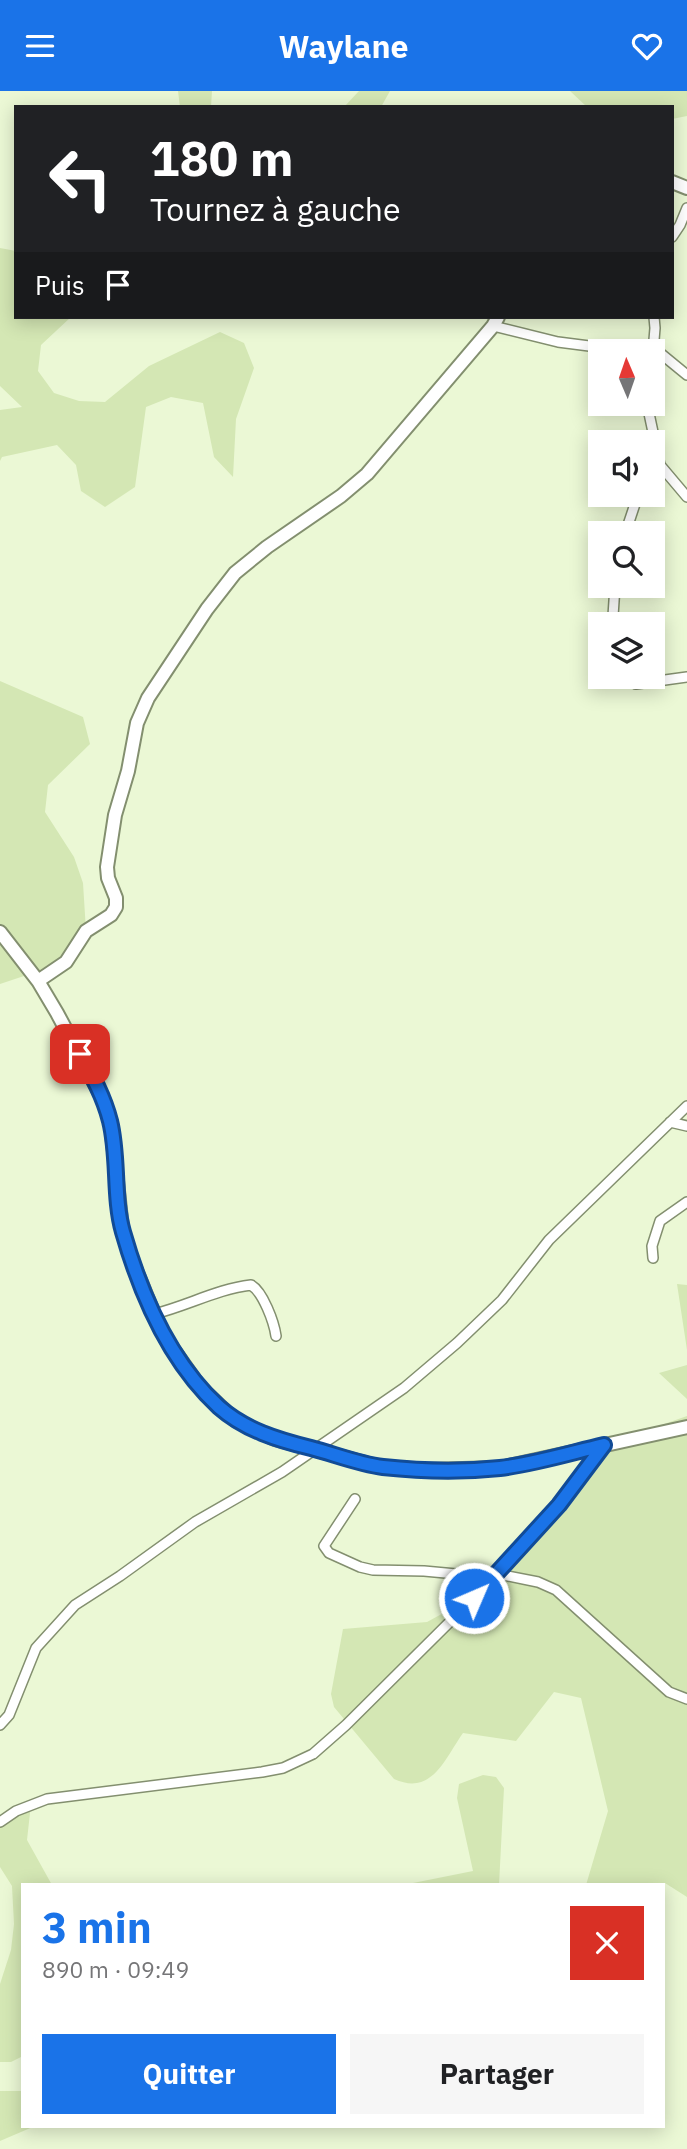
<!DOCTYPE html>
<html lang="fr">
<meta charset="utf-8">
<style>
:root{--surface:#fff;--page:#f6f6f6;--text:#202124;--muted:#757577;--accent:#1a73e8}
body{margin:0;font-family:"IBM Plex Sans",sans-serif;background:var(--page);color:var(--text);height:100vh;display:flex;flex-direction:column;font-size:26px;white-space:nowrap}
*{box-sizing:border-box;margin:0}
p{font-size:23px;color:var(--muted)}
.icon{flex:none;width:38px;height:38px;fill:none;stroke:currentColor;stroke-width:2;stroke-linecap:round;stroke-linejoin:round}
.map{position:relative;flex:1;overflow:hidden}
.details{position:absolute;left:21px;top:1792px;width:644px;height:245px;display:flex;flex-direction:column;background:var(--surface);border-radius:0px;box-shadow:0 4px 18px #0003}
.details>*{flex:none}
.guide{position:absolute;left:14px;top:14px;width:660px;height:214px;border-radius:0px;box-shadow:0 4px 18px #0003;background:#202124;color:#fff;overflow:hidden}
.needle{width:46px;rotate:358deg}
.tools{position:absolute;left:588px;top:248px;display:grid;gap:14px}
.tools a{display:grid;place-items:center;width:77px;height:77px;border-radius:0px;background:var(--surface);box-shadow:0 4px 18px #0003;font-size:35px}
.pin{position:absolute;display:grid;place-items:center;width:60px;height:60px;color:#fff;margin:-30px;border-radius:14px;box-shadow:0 4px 10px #0006}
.me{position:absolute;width:77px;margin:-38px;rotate:45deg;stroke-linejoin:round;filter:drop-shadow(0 0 5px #0008)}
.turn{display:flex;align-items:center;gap:24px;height:147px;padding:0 21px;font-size:32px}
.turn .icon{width:91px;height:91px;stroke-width:2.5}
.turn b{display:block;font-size:49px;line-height:60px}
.then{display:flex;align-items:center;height:66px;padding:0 21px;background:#0003;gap:14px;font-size:26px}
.round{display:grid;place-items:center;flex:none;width:74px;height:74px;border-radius:0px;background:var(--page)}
.headline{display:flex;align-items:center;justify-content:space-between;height:119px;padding:0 21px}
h1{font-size:42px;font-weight:700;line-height:52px;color:var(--accent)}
.action{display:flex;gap:14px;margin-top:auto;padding:14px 21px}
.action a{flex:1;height:80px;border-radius:0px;background:var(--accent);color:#fff;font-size:28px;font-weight:700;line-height:80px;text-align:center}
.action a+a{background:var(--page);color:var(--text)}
header{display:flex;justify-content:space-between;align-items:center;height:91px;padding:0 21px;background:var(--accent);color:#fff;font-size:32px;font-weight:700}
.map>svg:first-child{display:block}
.green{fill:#d4e7b4}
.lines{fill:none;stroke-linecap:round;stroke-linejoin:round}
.street-casing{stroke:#838f6f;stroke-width:12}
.secondary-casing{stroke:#838f6f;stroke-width:16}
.street{stroke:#fff;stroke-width:9}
.secondary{stroke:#fff;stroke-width:12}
.route-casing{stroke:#114b97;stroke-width:18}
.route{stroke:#1a73e8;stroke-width:12}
</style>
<header><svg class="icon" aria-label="menu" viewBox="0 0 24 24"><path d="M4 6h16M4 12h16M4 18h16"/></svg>Waylane<svg class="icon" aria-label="heart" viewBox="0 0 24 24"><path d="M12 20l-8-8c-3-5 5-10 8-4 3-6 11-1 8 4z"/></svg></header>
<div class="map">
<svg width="687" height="2058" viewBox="0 0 687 2058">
<rect width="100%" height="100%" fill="#ebf8d5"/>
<path class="green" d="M178,0h34l-1,16h-31z
M359,0h31l-9,16h-37z
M570,0h117v25l-15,3v-12h-85z
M0,157l16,3v66h55l-30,28 -3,26 16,22 25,8 26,1 44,-36 71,-34 24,11 10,25 -18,51 -3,58 -19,-20 -11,-54 -32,-6 -25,10 -11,80 -30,20 -24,-16 -5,-26 -19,-20 -55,12 -2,4v-51l22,-3 -22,-21z
M0,590l83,36 7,27 -42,41 -3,27 29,45 9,26 3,48 -20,31 -66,22z
M677,1193l10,1v65z
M687,1274v34l-28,-26z
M687,1325v481l-22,-14 -7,2h-72l22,-74 -27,-113 -27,-6 -38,49 -53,-8c-19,27 -31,63 -69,46l-60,-72 -3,-13 12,-65 84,-7 44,-24 86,-93 44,-59z
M483,1684l13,2 8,11 -5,97h-96l70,-14 -16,-73 2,-14z
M31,1713l-4,36 25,45h-29v171l-12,6h-11v-78l11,-34 3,-26 -2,-38 -12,-19v-46z
M0,2000h23v35h12l-35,15z"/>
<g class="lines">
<g class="street-casing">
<path id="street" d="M672,146l8,-12 7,-17
M493,235l65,16 39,5 57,1 33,27
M653,261l2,-24 -1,-11
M647,313l13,61 27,32
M625,443l13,-39
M615,495l-2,30 3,9
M634,586l2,7 51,-7
M670,1031l17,4
M653,1167l-1,-12 8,-25 27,-19
M154,1223c33,-8 63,-25 97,-29 12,7 23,37 25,51
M355,1408l-31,47 5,7 31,14 13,3 51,1 43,4 31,-1 40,8 18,8 113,102 18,7
M0,1634l9,-10 27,-67 39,-43 45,-29 75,-54 87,-50 122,-84 53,-45 45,-43 47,-60 138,-134
M0,1731l16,-11 31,-12 215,-27 21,-4 30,-14 33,-29 152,-151 61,-69 45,-60"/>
</g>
<g class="secondary-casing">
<path id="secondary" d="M672,91l15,6
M0,841l38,49 19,32 47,88 7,22 11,106 11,34 21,51 12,25 34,48 35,33 40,19 105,28 45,3 75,-2 187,-41
M38,890l28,-19 20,-31 25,-16 5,-8v-9l-8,-20 -1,-11 8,-52 13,-44 9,-48 11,-25 59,-89 28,-36 32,-26 74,-51 26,-22 126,-148 5,-9"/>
</g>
<use href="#street" class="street"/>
<use href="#secondary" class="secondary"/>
</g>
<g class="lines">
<g class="route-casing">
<path id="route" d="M80,963c12,21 24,43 30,67 9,36 3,76 13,111 18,63 47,130 96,175 26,23 59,33 92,41 23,6 48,16 72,19 37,4 79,5 117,1 34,-4 70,-15 104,-23l-45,60 -85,93"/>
</g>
<use href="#route" class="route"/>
</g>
</svg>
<div class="tools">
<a><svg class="needle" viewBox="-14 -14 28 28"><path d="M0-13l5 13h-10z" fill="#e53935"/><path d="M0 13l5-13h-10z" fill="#757577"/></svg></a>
<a><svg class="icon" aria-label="sound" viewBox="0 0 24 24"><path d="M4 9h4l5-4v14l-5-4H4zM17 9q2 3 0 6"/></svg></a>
<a><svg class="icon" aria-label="search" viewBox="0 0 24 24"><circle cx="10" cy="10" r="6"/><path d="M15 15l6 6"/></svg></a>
<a><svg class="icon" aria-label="layers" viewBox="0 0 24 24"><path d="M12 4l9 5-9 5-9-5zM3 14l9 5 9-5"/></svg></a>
</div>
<div class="pin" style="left:80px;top:963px;background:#d93025"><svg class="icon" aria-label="arrive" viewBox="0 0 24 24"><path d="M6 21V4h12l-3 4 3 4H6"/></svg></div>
<svg class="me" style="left:474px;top:1507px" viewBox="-20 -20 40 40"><circle r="17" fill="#1a73e8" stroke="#fff" stroke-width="3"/><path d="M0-11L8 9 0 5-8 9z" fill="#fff"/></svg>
<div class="guide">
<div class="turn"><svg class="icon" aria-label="left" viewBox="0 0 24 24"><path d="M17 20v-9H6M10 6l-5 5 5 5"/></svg><div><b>180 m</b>Tournez à gauche</div></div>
<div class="then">Puis<svg class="icon" aria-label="arrive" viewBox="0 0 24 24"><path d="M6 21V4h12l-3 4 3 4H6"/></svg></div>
</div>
<section class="details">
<div class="headline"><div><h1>3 min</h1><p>890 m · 09:49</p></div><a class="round" style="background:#d93025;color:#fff"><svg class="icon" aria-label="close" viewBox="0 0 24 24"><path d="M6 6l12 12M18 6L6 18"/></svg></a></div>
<div class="action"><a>Quitter</a><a>Partager</a></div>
</section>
</div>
